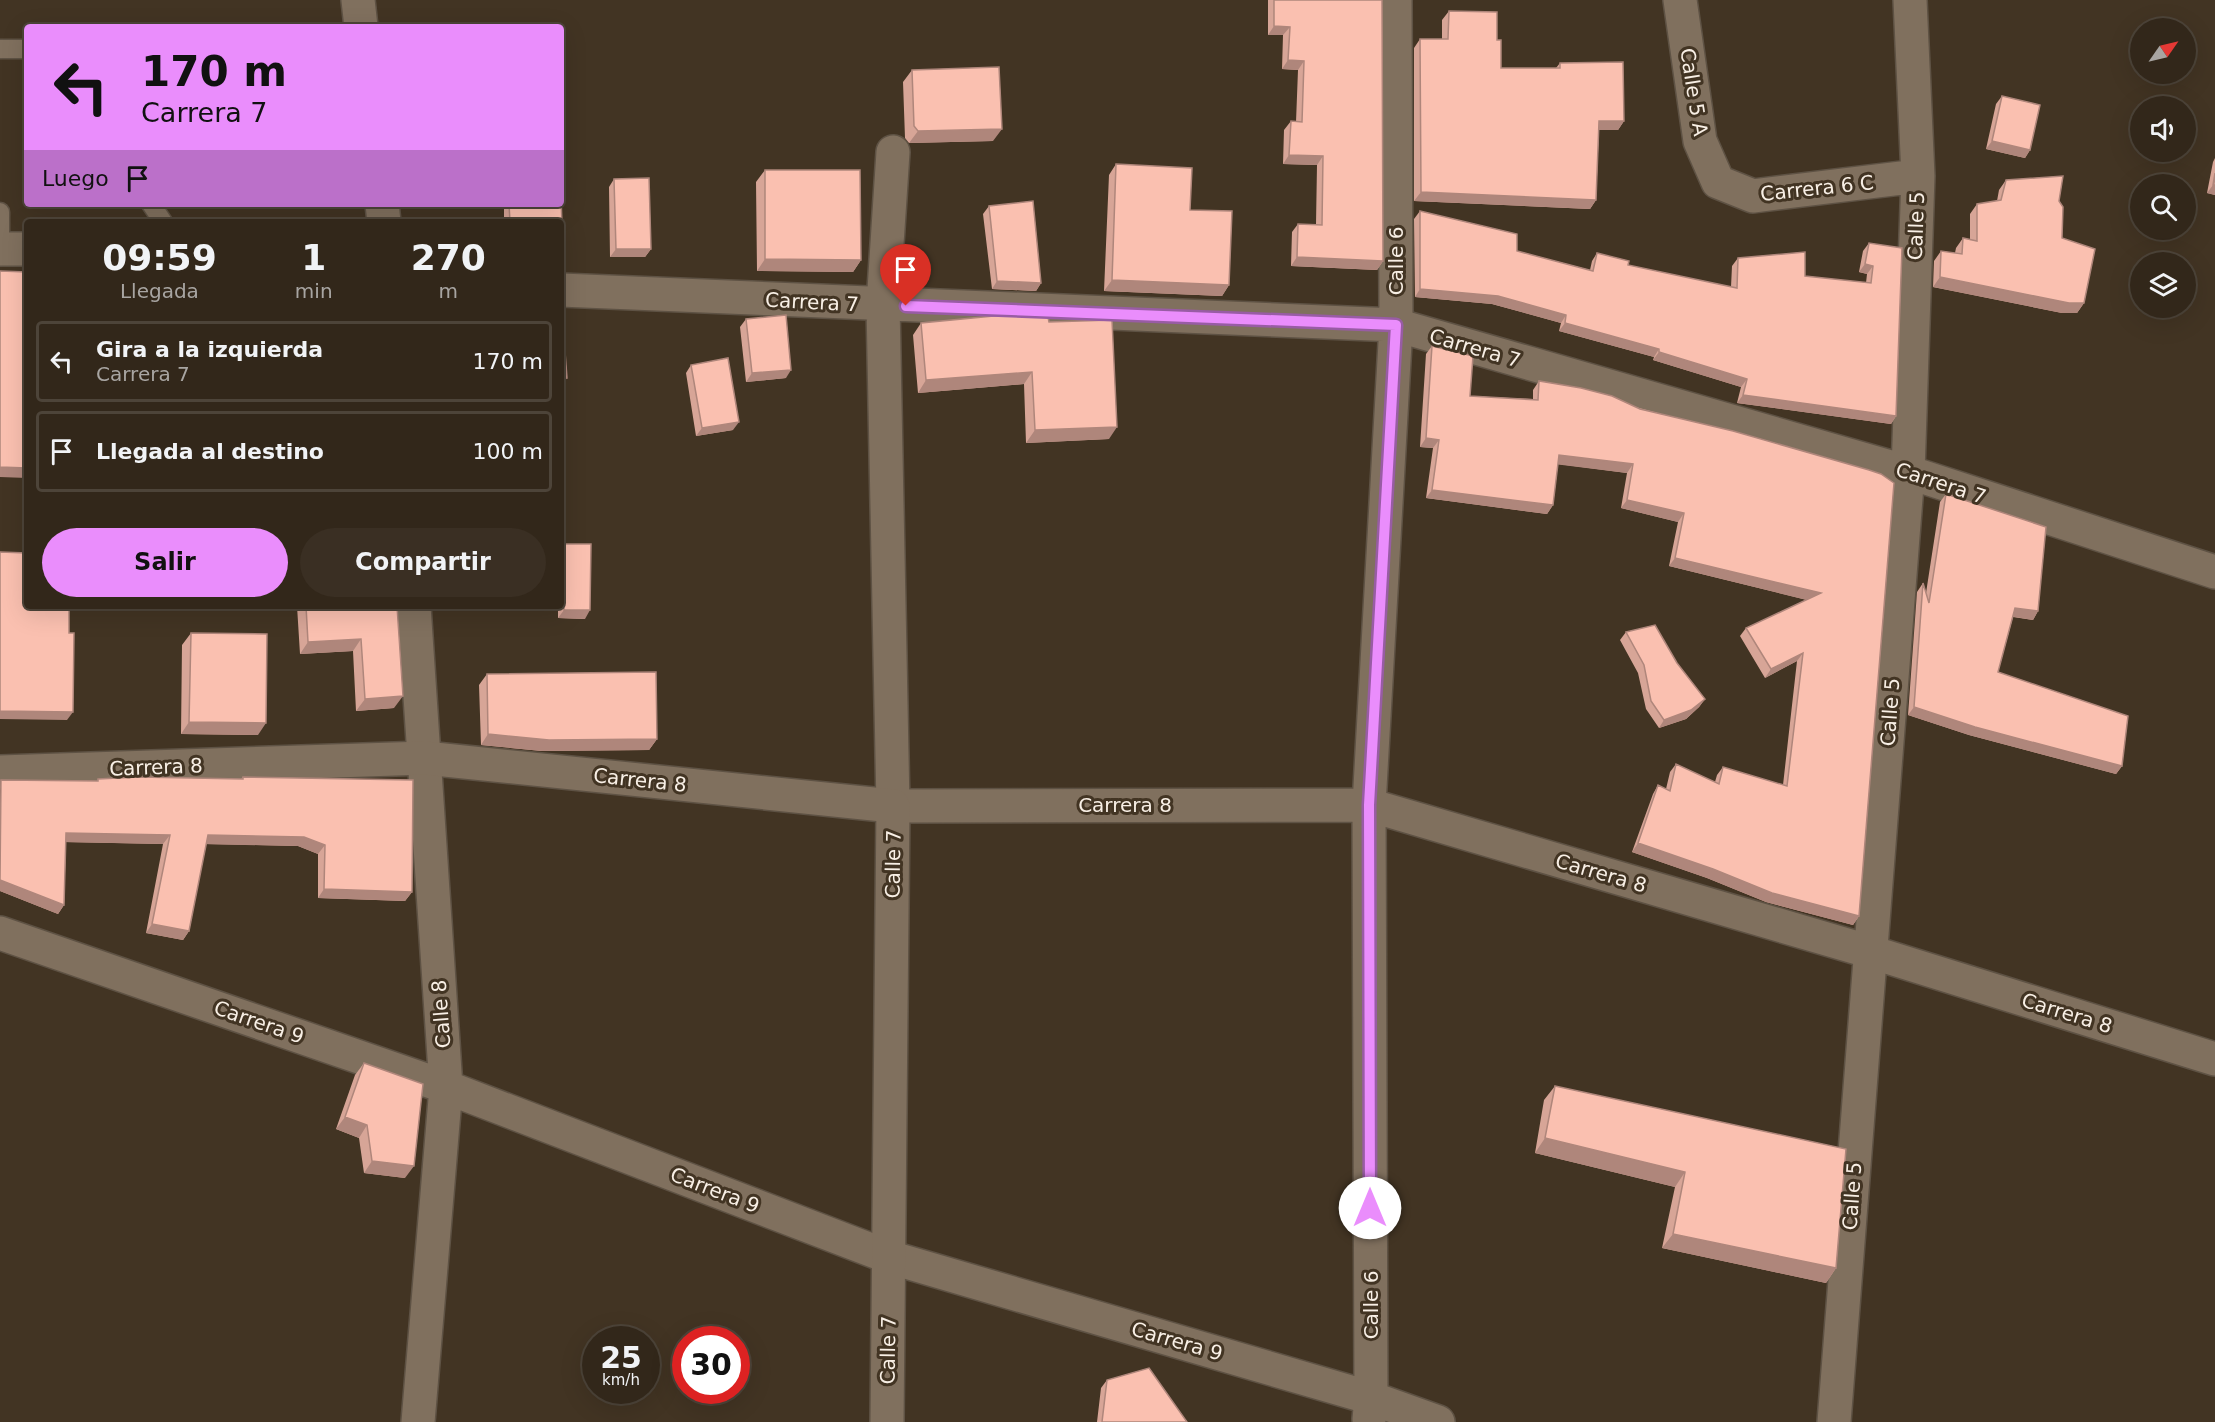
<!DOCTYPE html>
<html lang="es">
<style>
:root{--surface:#32271a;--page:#3a2f23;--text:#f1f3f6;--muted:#a8a5a2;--line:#4d4439;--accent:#ea8dfc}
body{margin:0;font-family:"DejaVu Sans",sans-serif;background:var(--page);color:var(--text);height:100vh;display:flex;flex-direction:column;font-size:22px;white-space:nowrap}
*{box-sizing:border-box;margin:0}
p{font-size:20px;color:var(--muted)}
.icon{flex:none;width:33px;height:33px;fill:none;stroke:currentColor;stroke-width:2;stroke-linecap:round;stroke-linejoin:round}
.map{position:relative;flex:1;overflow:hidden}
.panel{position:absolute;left:24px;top:219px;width:540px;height:390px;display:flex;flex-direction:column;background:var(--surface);border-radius:6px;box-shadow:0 6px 24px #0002,0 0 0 2px var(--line)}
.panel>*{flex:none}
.hud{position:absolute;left:24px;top:24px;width:540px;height:183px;border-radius:6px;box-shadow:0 6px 24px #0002,0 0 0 2px var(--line);background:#ea8dfc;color:#111;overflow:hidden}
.needle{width:39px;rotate:56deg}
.fabs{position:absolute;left:2130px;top:18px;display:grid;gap:12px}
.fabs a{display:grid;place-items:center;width:66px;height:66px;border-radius:50%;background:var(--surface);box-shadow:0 6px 24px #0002,0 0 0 2px var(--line);font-size:30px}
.speed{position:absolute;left:582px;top:1326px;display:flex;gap:12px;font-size:30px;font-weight:700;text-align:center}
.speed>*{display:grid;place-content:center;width:78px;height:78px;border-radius:50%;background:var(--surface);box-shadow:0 6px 24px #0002,0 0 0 2px var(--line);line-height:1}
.speed small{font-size:15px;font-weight:400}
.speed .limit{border:9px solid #d22;background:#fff;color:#111}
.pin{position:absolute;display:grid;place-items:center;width:51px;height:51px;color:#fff;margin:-62px -26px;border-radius:50% 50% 50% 0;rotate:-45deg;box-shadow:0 0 6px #0007}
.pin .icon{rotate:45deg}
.me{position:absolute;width:66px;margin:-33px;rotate:0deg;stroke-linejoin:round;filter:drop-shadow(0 0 4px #0008)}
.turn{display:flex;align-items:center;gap:21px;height:126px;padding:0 18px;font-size:27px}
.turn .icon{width:78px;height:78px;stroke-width:2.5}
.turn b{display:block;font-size:42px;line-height:51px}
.then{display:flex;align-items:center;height:57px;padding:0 18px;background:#0003;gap:12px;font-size:22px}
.eta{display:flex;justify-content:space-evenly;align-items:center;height:102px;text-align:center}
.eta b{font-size:36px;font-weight:800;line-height:42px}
.cta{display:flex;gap:12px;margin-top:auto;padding:12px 18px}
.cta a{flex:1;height:69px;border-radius:36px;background:var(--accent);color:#111;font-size:24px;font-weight:800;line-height:69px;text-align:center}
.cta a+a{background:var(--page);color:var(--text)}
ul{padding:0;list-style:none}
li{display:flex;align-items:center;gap:18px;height:81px;margin:0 12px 9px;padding:0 6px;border:3px solid var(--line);border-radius:6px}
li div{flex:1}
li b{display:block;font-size:22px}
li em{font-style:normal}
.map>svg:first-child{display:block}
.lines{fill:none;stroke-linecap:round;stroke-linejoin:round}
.lane-casing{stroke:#5e5244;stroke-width:21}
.street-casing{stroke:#5e5244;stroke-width:36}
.secondary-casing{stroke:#5e5244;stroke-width:36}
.lane{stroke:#80705e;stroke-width:18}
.street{stroke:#80705e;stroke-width:33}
.secondary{stroke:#80705e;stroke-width:33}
.wall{fill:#d7a597}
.shaded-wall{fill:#af867b}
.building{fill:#fac0b0;stroke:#af867b;stroke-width:1.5}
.route-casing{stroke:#985ca4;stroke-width:15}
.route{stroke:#ea8dfc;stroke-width:10}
.labels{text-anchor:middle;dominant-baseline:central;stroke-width:6;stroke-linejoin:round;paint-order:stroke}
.street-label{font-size:20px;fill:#f8efe5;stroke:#423423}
</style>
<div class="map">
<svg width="2215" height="1422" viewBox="0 0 2215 1422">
<rect width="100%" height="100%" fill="#423423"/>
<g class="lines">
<g class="lane-casing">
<path id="lane" d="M0,49h27
M151,204l12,18
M0,212v37"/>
</g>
<g class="street-casing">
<path id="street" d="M358,0l3,27
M1680,0l20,141 18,41 35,14 165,-20
M893,152l-10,153 10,501 476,-1 502,147 344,107
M382,204l2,18
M0,249h27
M561,290l835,35 512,147 307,100
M414,606l32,481 -28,335
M0,933l446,154 443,170 482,141 67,24
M1369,1419l2,-21 -2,-593 27,-480 -1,-325
M1834,1422l74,-950 10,-296 -8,-176"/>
</g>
<g class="secondary-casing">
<path id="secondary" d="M0,772l425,-14 468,48 -6,616"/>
</g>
<use href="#lane" class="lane"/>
<use href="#street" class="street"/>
<use href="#secondary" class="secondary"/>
</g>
<path class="wall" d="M1268,0h114l1,261 -6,9 -86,-4 1,-34 6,-8h18l1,-59 -34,-1 1,-34 7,-9 5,1 2,-52 -16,-1 1,-34h-15z
M1449,11l48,29 4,28h55l4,-5 64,58 -6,9h-19l-3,70 -6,9 -176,-8v-153l6,-9h22v-19z
M912,70l81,71 -84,2 -4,-5 -2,-56z
M2002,96l28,54 -5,8 -39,-9 10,-45z
M2215,158v37l-8,-2 6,-31z
M1116,164l74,46 39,75 -7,11 -118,-5 5,-116z
M765,170l96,90 -8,12 -96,-1 -1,-89z
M614,179l37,70 -6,8h-35l-1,-70z
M2006,180l53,21 3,37 22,65 -7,10h-15l-129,-26 1,-26 7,-10 14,2 1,-5 7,-10 7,2v-26l7,-10 20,-3 2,-11z
M506,204h55v18h-57v-15z
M989,206l52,77 -5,8 -44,-2 -9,-75z
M1420,211l97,40 73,19 2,-9 5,-8 31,12 103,22 1,-21 6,-8 67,18 61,7 1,-9 -8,-2 4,-21 6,-8 27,173 -5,8 -154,-21 4,-16 -88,-27 1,-3 -95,-26 2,-8 -69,-19 -77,-7 -1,-78z
M746,319l40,59 -40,4 -6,-55z
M1049,322l60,117 -83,4 -2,-59 -106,9 -5,-58 8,-12z
M1432,346l38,50 63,3v-9l6,-9 330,89 -10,446 -6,9 -87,-23 -59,-24 -75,-26 21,-58 5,-9 8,4 4,-17 6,-8 39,18 2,-7 6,-8 60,18 14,-124 -32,17 -25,-42 6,-8 61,-28 -138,-34 9,-44 -57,-14 6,-35 -69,-9 -5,41 -6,9 -121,-16 7,-50 -13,-1 6,-93z
M691,365l42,65 -37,6 -10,-63z
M1946,494l92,117 -5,9 -20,-3 -15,55 124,94 -6,8 -147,-39 -61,-20 9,-123 6,-9 3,10 14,-91z
M565,544l20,75 -27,-1v-12h3v-57z
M297,606h100l-3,102 -38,3 -3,-60 -53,3z
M1626,632l51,31 28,36 -6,8 -13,12 -27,9 -13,-19 -8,-36 -18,-33z
M191,633l67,102 -77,-1 1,-89z
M487,674l170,65 -8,11 -107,1 -61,-6 -2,-60z
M243,777l169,115 -7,9 -87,-3v-44l-20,-8 -92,-2 -17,87 -6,9 -37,-7 17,-89 -97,-2 -2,63 -6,9 -58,-23 1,-111 96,1 1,-2h143z
M364,1063l41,115 -41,-5 -5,-35 -23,-9 19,-54z
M1555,1086l281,182 -10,15 -164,-35 13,-61 -140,-34 9,-53z
M1107,1380l80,42h-90l4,-34z"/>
<path class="shaded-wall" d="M1274,26l16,1 -7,8h-15z
M1288,60l16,1 -6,9 -16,-1z
M1599,121h25l-6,9h-25z
M1002,129l-9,12 -84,2 9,-12z
M1992,141l38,9 -5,8 -39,-9z
M1289,155l34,1 -6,9 -34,-1z
M2213,185h2v10l-8,-2z
M1421,192l175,8 -6,9 -176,-8z
M616,249h35l-6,8h-35z
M1297,257l86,4 -6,9 -86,-4z
M765,259l96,1 -8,12 -96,-1z
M1865,264l8,2 -6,8 -8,-2z
M1940,277l144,26 -7,10h-15l-129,-26z
M1112,280l117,5 -7,11 -118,-5z
M997,281l44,2 -5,8 -44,-2z
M1420,289l78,7 68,19 -5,8 -69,-19 -77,-7z
M1565,323l94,26 -5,8 -95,-26z
M1659,352l88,27 -6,8 -88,-27z
M791,370l-5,8 -40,4 6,-9z
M1032,372l-8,12 -106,9 8,-13z
M561,378h6l-6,8z
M1743,395l153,21 -5,8 -154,-21z
M739,422l-6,8 -37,6 6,-8z
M1117,427l-8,12 -83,4 9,-13z
M1426,438l13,2 -6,8 -13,-1z
M1559,455l74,9 -6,9 -73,-9z
M0,467l27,1v10l-27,-1z
M1432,490l121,15 -6,9 -121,-16z
M1627,500l57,13 -6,9 -57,-14z
M1675,558l146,35 -6,9 -146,-36z
M2015,608l23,3 -5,9 -24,-4z
M564,610h26l-5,9 -27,-1z
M361,639l-8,12 -53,3 8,-12z
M1803,653l-6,8 -32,17 6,-9z
M403,696l-9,12 -38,3 9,-12z
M1705,699l-6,8 -13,12 -27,9 5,-8z
M1914,707l208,59 -6,8 -147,-39 -61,-20z
M0,711l73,1 -6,8 -67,-1z
M189,722l77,1 -8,12 -77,-1z
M488,734l169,5 -8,11 -107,1 -61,-6z
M66,833l104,2 -7,9 -103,-2z
M208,835l96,2 21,8 -7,9 -20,-8 -97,-2z
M1638,843l221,73 -6,9 -87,-23 -59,-24 -75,-26z
M0,880l64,25 -6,9 -58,-23z
M324,889l88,3 -7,9 -87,-3z
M152,924l37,7 -6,9 -37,-7z
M345,1117l22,8 -8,13 -23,-9z
M1545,1138l140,34 -10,15 -140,-34z
M372,1161l42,5 -9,12 -41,-5z
M1673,1234l163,34 -10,15 -164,-35z"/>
<path class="building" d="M1274,0h108l1,261 -86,-4 1,-33 24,1 1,-69 -34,-1 2,-34 11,1 2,-61 -16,-1 2,-33 -16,-1z
M1449,11l48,1v28h4v28h59v-5l63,-1 1,59h-25l-3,79 -175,-8 -1,-153h28z
M999,67l3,62 -84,2 -4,-5 -2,-56z
M2002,96l38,9 -10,45 -38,-9z
M1116,164l76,4 -2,42 42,1 -3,74 -117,-5z
M765,170h95l1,90 -96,-1z
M2215,173v12h-2z
M2063,176l-4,25 4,6 -1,31 33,11 -11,54h-15l-129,-26 1,-26 21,3 1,-16 14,3v-37l24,-4 5,-20z
M649,178l2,71h-35l-2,-70z
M561,198l2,52h-2v-28h-51l-1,-18h52z
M1033,201l8,82 -44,-2 -8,-75z
M1420,211l97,23v17l76,20 4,-18 32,8 -1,4 109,23 1,-30 67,-6v24l66,7 2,-17 -8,-2 4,-21 33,5 -6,168 -153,-21 4,-16 -88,-27v-3l-94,-26 1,-8 -68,-19 -78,-7z
M0,271l27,1v196l-27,-1z
M561,299l6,79h-6z
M786,315l5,55 -39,3 -6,-54z
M1004,315l44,2 1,5 63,-2 5,107 -82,3 -3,-58 -106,8 -5,-57z
M1432,346l41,10 -3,40 68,4 1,-19 42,7 31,8 28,13 93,22 136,39 12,4 13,9 -35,433 -87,-23 -59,-24 -75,-26 20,-58 12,6 6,-27 43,20 4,-17 64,19 16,-133 -32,16 -25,-41 75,-35 -146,-35 9,-45 -57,-13 6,-36 -74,-9 -6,50 -121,-15 7,-50 -13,-2z
M728,358l11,64 -37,6 -11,-63z
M1946,494l100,33 -8,84 -23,-3 -17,64 130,44 -6,50 -147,-39 -61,-20 9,-124 6,20z
M565,544h26l-1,66h-26z
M0,552l27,1v53h42v27h5l-1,79 -73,-1z
M306,606h91l6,90 -38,3 -4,-60 -53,3z
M1655,625l22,38 28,36 -14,11 -27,10 -13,-19 -7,-36 -18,-33z
M191,633l76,1 -1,89 -77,-1z
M656,672l1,67 -108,1 -61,-6 -1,-60z
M138,777l105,2v-2l170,3 -1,112 -88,-3 1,-44 -21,-8 -96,-2 -19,96 -37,-7 18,-89 -104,-2 -2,72 -64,-25 1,-100 97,1v-2z
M364,1063l59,21 -9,82 -42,-5 -5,-36 -22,-8z
M1555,1086l291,63 -10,119 -163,-34 12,-62 -140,-34z
M1149,1368l38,54h-85l5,-42z"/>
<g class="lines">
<g class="route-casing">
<path id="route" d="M906,306l490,19 -27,480 1,403"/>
</g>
<use href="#route" class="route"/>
</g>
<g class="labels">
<g class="street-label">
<text transform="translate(1694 92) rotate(81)">Calle 5 A</text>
<text transform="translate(1817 188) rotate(-6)">Carrera 6 C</text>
<text transform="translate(1916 226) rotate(-88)">Calle 5</text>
<text transform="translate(1396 261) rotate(-90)">Calle 6</text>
<text transform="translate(812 302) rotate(3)">Carrera 7</text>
<text transform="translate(1475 348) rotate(16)">Carrera 7</text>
<text transform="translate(1941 483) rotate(18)">Carrera 7</text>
<text transform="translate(1890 712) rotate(-86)">Calle 5</text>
<text transform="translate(156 767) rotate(-2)">Carrera 8</text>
<text transform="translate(640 780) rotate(6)">Carrera 8</text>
<text x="1125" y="805">Carrera 8</text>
<text transform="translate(893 864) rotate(-89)">Calle 7</text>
<text transform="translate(1601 873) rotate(16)">Carrera 8</text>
<text transform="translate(2067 1013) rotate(17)">Carrera 8</text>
<text transform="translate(441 1014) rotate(-94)">Calle 8</text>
<text transform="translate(259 1022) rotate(19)">Carrera 9</text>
<text transform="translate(715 1190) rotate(21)">Carrera 9</text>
<text transform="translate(1852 1196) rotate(-86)">Calle 5</text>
<text transform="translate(1371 1305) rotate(-90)">Calle 6</text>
<text transform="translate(1177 1341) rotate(16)">Carrera 9</text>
<text transform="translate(888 1350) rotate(-89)">Calle 7</text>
</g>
</g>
</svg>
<div class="fabs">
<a><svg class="needle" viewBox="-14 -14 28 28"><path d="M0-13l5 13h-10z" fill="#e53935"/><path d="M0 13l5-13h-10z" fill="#a8a5a2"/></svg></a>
<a><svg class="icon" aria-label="sound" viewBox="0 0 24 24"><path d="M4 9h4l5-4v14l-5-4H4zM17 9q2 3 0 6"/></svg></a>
<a><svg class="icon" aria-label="search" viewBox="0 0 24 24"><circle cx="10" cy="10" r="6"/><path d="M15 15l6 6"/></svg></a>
<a><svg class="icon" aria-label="layers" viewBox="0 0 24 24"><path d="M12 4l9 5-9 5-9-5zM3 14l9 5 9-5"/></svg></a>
</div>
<div class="speed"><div>25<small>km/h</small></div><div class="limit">30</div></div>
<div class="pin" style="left:906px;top:306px;background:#d93025"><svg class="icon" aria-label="arrive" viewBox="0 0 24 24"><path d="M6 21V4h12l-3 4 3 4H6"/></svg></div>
<svg class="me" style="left:1370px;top:1208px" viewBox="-20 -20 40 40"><circle r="19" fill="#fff"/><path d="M0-13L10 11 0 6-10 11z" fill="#ea8dfc"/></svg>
<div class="hud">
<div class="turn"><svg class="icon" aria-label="left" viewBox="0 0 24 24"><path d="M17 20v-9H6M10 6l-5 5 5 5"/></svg><div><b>170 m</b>Carrera 7</div></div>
<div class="then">Luego<svg class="icon" aria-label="arrive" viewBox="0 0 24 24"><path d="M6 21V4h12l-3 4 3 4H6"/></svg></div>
</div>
<section class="panel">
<div class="eta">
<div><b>09:59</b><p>Llegada</p></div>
<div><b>1</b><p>min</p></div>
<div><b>270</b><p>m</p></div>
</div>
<ul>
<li><svg class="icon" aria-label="left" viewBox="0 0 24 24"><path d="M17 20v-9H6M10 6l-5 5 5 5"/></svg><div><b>Gira a la izquierda</b><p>Carrera 7</p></div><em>170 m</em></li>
<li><svg class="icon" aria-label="arrive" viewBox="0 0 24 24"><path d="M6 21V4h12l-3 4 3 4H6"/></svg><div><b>Llegada al destino</b></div><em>100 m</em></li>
</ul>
<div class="cta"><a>Salir</a><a>Compartir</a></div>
</section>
</div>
